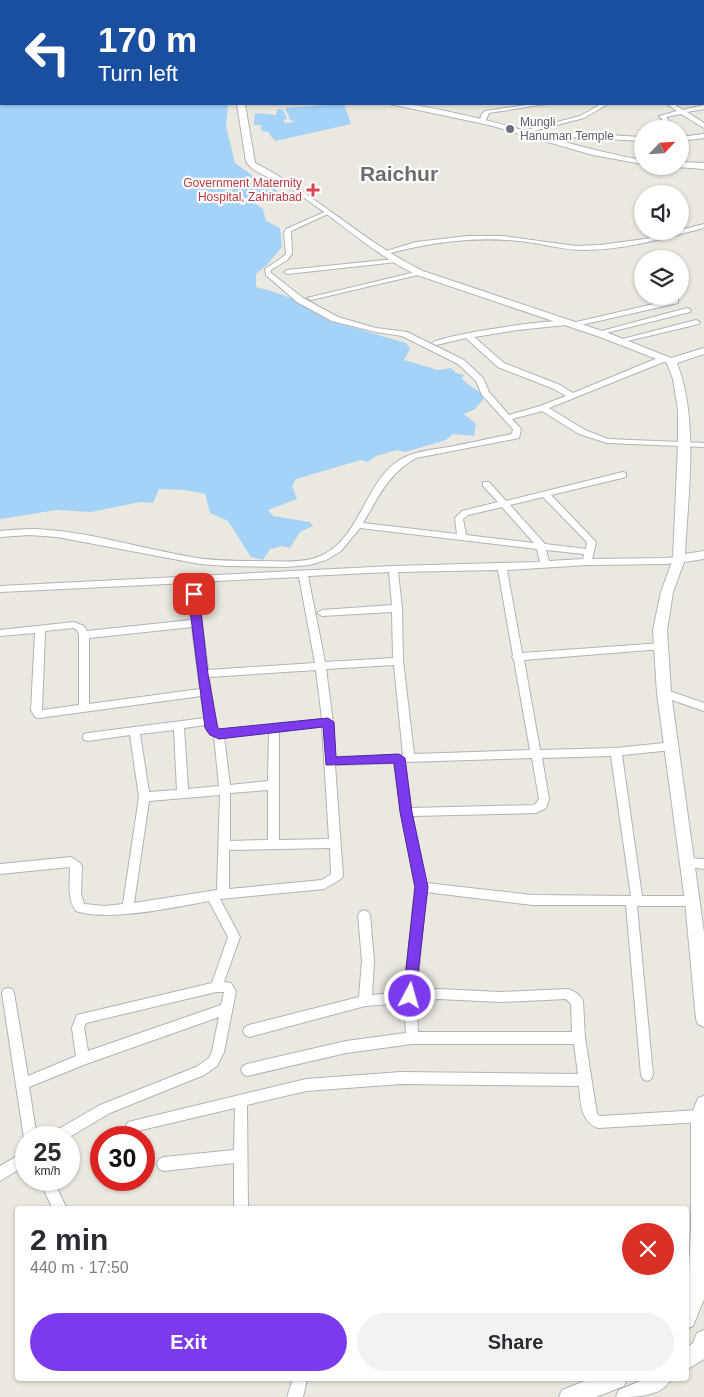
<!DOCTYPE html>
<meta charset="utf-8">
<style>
:root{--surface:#fff;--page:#f2f2f3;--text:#2b2b33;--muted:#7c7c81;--accent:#7c3aed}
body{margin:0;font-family:Helvetica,sans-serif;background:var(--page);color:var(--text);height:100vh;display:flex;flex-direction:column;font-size:19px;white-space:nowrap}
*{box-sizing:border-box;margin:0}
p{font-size:16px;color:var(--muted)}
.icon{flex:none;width:28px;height:28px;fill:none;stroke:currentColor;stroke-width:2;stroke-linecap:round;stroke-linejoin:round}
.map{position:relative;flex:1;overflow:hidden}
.sheet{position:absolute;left:15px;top:1206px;width:674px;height:175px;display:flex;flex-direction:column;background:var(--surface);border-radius:5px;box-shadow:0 1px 4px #0004}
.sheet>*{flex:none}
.guide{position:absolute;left:0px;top:0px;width:705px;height:105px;box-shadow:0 1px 4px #0004;background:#1a4fa0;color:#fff;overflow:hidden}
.needle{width:32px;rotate:65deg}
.fabs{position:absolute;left:634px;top:120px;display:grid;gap:10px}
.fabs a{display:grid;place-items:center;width:55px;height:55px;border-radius:50%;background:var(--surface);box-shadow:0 1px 4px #0004;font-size:25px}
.speed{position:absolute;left:15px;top:1126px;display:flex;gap:10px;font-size:25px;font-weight:700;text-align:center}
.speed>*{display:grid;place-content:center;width:65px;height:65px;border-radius:50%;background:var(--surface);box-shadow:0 1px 4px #0004;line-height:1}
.speed small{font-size:12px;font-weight:400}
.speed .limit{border:8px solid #d22;background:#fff;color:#111}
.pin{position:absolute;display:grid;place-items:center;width:42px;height:42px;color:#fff;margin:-21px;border-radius:10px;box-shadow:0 2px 8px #0006}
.me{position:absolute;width:55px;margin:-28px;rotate:6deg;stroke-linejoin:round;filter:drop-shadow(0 0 4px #0008)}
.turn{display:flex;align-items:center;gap:18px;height:105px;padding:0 15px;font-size:22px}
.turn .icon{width:65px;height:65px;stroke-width:2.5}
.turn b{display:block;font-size:35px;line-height:42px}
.round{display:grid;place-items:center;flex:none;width:52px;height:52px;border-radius:26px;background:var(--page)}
.headline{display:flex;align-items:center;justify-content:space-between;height:85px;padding:0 15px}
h1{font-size:30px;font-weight:700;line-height:38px}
.cta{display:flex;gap:10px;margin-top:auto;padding:10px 15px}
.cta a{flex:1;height:58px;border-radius:30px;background:var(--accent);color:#fff;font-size:20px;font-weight:700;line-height:58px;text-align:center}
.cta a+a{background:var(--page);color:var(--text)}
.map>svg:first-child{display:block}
.water{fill:#a4d3f7}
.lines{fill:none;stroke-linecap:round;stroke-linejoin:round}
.street-casing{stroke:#b1b3b7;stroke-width:2}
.secondary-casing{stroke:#b2b5ba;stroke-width:2}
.street{fill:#fff;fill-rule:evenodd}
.secondary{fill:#fff;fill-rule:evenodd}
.route{fill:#7c3aed;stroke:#51269a}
.worship-dot{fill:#6b7280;stroke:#fff;stroke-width:2}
.health-dot{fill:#e0444e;stroke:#fff;stroke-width:2}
.labels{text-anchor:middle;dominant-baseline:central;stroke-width:4.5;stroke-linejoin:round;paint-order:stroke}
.far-worship-label{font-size:12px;fill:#5b616d;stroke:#fff;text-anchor:start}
.far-health-label{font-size:12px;fill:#be3a42;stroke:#fff;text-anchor:end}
.far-town-label{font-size:21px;font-weight:bold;fill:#6a6e72;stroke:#fff}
</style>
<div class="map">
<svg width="704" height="1397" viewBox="0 0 704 1397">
<rect width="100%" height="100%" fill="#ebe8e0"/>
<path class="water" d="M0,22l1,82h227l-2,22 9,37 32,23 6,1 9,9 -8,2 -4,-4h-13l-4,8 10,7 3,12 14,7 2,19 -15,18 -11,9v13c25,6 51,16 71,33l79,23 4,6 -6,11 34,10 13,-2 5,5 8,2 -2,4c7,7 15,10 23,18l-10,12 -11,5 12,10 -2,12 -21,-2 -7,6 -41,12 -8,-2 -21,6 -8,6 -7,-2 -65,19 -4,7 5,13 -29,11 5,6 37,6 3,4 -13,6 -10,16 -8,-2 -12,3 -7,11 -12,-3 -23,-36 -18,-8 -5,-19 -20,-4 -26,-1 -6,14 -13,-1 -49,10 -34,-2 -57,9z
M344,104l7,20 -4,1 -72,16 -7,-9 -7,-1v-6h-7l1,-12 21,2 1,-6 6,1 4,9 -4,1 2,3 9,-1 -4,-3 -5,-11z"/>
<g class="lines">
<g class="street-casing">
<path id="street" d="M151,0h10v1h-9z
M570,0h6v1h-5z
M0,14l1,1v2l-1,1z
M533,104h13l-57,9 -4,9 -5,-1 1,-6 4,-4z
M601,104h7l-24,14 -62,16 -3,-2 61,-16z
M667,104h7l9,6 21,-5v4l-17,3 17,11v5l-23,-14 -15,3 10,12h-6l-11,-13 18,-5z
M571,133l71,4v4l-71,-4 -31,3 -3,-2 3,-2z
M704,134v4l-24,3v-4z
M327,211l5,1 -41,19 1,23 -5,6 -16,10v3l32,25 35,19 38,11 31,4 57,28 19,18 6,14 20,23 31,-9 26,-10 -12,-7 -56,-22 -32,-29 -30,7 -4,-2c14,-9 118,-24 137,-22v4h-3l-49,5 -43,7 30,26 56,22 13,8 87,-36h6v4l-117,47 36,22 23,9 96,4v4l-97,-4 -28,-9 -37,-23 -30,8 9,10 -2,9 -103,20c-28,16 -37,38 -53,65l94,11 -2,-16 7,-7 36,-9 -15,-16v-4h6l17,19 117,-29 3,1v4l-75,18 44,46 1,2 -4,16 75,-1 12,-2 4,3 -1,2 -15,3 -80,1 -80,5 15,83 140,-10 5,3 -5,3 -138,11 16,90 76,-2 57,-6 4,1 1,3 -1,3 -4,1 -51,5 20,141h51l4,2 2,3 -2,3 -4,2h-56l16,169 -2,4 -4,2 -4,-2 -2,-4 -15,-170h-94l-106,-13 -9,99 22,-2 61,3 68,-3c6,2 12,6 15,12l2,37 12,76 3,2 100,-6 4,1v10l-4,1 -102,6c-18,-7 -17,-25 -19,-42l-178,-2 -95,7 -59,14 1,104h-14v-46l-70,8 -5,-2 -2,-5 2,-5 5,-2 70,-7 1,-42 -102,24 -5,-2 -2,-4 2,-4 178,-43 95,-7 177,2 -4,-30h-162l-66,9 -99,23 -4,-2 -2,-4 2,-4 4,-2 99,-23 60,-8 -2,-30 -39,3 -116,31 -4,-2 -2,-4 2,-4 4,-2 110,-28 3,-36 -4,-46 2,-3 4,-2 4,2 2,3 4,46 -2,34 32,-3 11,-105 -14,-75 -7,-49 -59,2 8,111 -2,3 -17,10 -104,10 20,38 -16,45 7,1 5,8 -12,61 -7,14 -13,9 -94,38 -42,25h-19l1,-4 50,-29 96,-38 13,-9 3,-7 7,-34 -133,47 -57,23 8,51h-11v4l-2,-4 -22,-145 2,-4 4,-1 4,1 2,4 14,83 48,-20 -4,-28 5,-13 135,-32 16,-46 -19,-36c-34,6 -101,21 -133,10 -9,-12 -6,-28 -6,-43l-1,-1 -69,7v-10l71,-7 9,6 2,3 -1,28 3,10 21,2 18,-2 16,-107 -9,-62 -42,6 -4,-1 -1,-3 1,-3 4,-1 117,-15 -4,-22 -162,22 -4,-1 -4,-7 4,-77 -35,3v-6l74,-8 10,4 3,5 104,-11 -3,-37 -188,9v-6l393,-20 147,-4 -3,-13 -177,-21 -19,23 -15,9 -17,5 -23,2 -59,-1 -27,-2 -143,-27 -28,-2 -29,2v-6c11,-1 23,-2 34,-2 53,2 105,19 157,28 22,4 45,4 68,4 17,0 36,2 53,-2 48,-13 50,-74 86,-98 15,-10 34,-11 51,-14 21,-4 42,-9 63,-13l1,-5 -31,-34 -6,-14 -18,-17 -56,-28 -26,-4 -44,-11 -35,-19 -31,-27 -1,-6 15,-10 6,-5 -2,-21 2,-4zM543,497l42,43 2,3 -1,6 -41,-5 -35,-39zM502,507l32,36 -68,-8 -3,-16 5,-4zM546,550l38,4 -1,5 -34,2zM498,570l15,85 -1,2 2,3 16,90 -116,4 -11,-93 -1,-53 -4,-36zM389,572l3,33 -70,5 -5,3 5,3 70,-4 1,46 -68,4 -17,-86zM299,577l16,86 -107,7 -11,-88zM192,627l8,62 -111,15v-66zM73,628l4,2 2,5v70l-37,5 3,-79zM394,665l9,90 -68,2 -2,-35 -7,-53zM316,670l6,49 -101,11 -5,-4 -7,-49zM206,725l1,6 7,5 5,50 -31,3 -4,-61zM322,726l7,113 -50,1v-109zM174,730l3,60 -28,2 -9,-58zM269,732l-1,49 -38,4 -6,-48zM611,756l20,140 -99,-1 -106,-12 -14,-67 124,-3 10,-5 3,-9 -7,-41zM532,758l7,41 -2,3 -3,3 -123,3 -6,-46zM268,790v50l-38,1v-48zM220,795l-3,95 -83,13 15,-102zM330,848l1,26 -9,6 -93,9v-39zM216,992h8l-3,13 -133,46 -4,-23 2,-5zM439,999l61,3 66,-3 5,5 1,28h-154l-2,-30z
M704,224v4c-40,10 -79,22 -120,22 -22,0 -43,-7 -65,-9 -47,-5 -91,2 -136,14l-3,-2 36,-11 52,-6h35l73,10 24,-1 45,-6z
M395,259l2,1v2l-110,12 -3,-2 3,-2z
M420,271l2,1v2l-111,26 -4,-2z
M675,299h3v4l-106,24 -4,-2 4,-2z
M687,308l4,2 -1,2 -92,23 -4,-2z
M696,320l4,2 -1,2 -80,19 -4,-2z
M664,689l40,14v8l-44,-15 -1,-3z
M687,858l17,1v10l-21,-3 -2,-3 2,-3z
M26,1151v14l-26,16v-15z
M39,1180h14l14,29h-14z
M293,1379h14l-4,18h-16z"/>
</g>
<g class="secondary-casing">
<path id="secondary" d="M74,0h10v1h-10z
M666,0h9v1h-9z
M237,104h8l10,59c61,31 108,79 168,108l185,62 63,25 33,-10v6l-27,9c22,57 11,130 8,191l19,-3v8l-20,3 -11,30 -6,38 4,63 33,240v94l-6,-3 -2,-5 -11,-118 -28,-208 -4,-63 8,-38 12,-33 5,-115v-34l-5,-31 -6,-16 -67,-26 -183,-62c-50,-24 -89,-65 -136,-92 -11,-6 -30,-11 -35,-22z
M390,104c20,-1 40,4 60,8 65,13 127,37 192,48v4l-49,-9 -104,-30z
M680,162l24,1v6l-27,-2 3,-1z
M704,1096v203l-11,27 -7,3 5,-100v-113l7,-18z
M704,1330v29l-18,11v-22l7,-5 4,-10z
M590,1379h37l-3,7 -28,11h-37l3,-7z
M645,1379h26c-9,18 -35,18 -55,18l3,-7z"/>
</g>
<use href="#street" class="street"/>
<use href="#secondary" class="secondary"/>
</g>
<path class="route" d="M194,590l5,4 9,80 10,55 110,-11 6,4 2,35 63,-3 6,4 7,54 16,75 -13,113 -5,2 -5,-2 -2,-4 12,-109 -15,-75 -6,-49 -68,2 -3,-38 -104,12 -9,-4 -5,-7 -17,-134z"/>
<circle class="worship-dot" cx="510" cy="129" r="5"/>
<path class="health-dot" d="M310.5 182.5h5v5h5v5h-5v5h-5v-5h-5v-5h5z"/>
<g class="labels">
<g class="far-worship-label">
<text x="520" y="122">Mungli<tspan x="520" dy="14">Hanuman Temple</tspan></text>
</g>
<g class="far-health-label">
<text x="302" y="183">Government Maternity<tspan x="302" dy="14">Hospital, Zahirabad</tspan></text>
</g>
<g class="far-town-label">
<text x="399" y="173">Raichur</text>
</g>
</g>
</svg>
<div class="fabs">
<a><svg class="needle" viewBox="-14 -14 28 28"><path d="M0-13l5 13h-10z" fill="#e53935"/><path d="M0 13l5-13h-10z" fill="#7c7c81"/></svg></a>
<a><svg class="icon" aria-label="sound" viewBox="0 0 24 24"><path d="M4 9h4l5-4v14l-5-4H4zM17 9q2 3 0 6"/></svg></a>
<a><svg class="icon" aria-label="layers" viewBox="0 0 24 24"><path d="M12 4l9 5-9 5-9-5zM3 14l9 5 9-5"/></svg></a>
</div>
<div class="speed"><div>25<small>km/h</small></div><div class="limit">30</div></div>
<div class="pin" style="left:194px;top:594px;background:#d93025"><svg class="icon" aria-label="arrive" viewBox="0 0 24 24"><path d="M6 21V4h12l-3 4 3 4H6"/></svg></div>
<svg class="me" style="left:410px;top:996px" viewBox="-20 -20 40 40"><circle r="17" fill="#7c3aed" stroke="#fff" stroke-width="3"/><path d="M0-11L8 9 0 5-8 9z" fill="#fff"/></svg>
<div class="guide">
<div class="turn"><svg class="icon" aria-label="left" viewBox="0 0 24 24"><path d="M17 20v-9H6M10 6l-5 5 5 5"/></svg><div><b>170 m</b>Turn left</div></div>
</div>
<section class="sheet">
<div class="headline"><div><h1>2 min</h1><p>440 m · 17:50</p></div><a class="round" style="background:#d93025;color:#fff"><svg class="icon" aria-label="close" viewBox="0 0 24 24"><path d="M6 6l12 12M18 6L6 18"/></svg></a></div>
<div class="cta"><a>Exit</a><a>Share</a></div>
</section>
</div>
